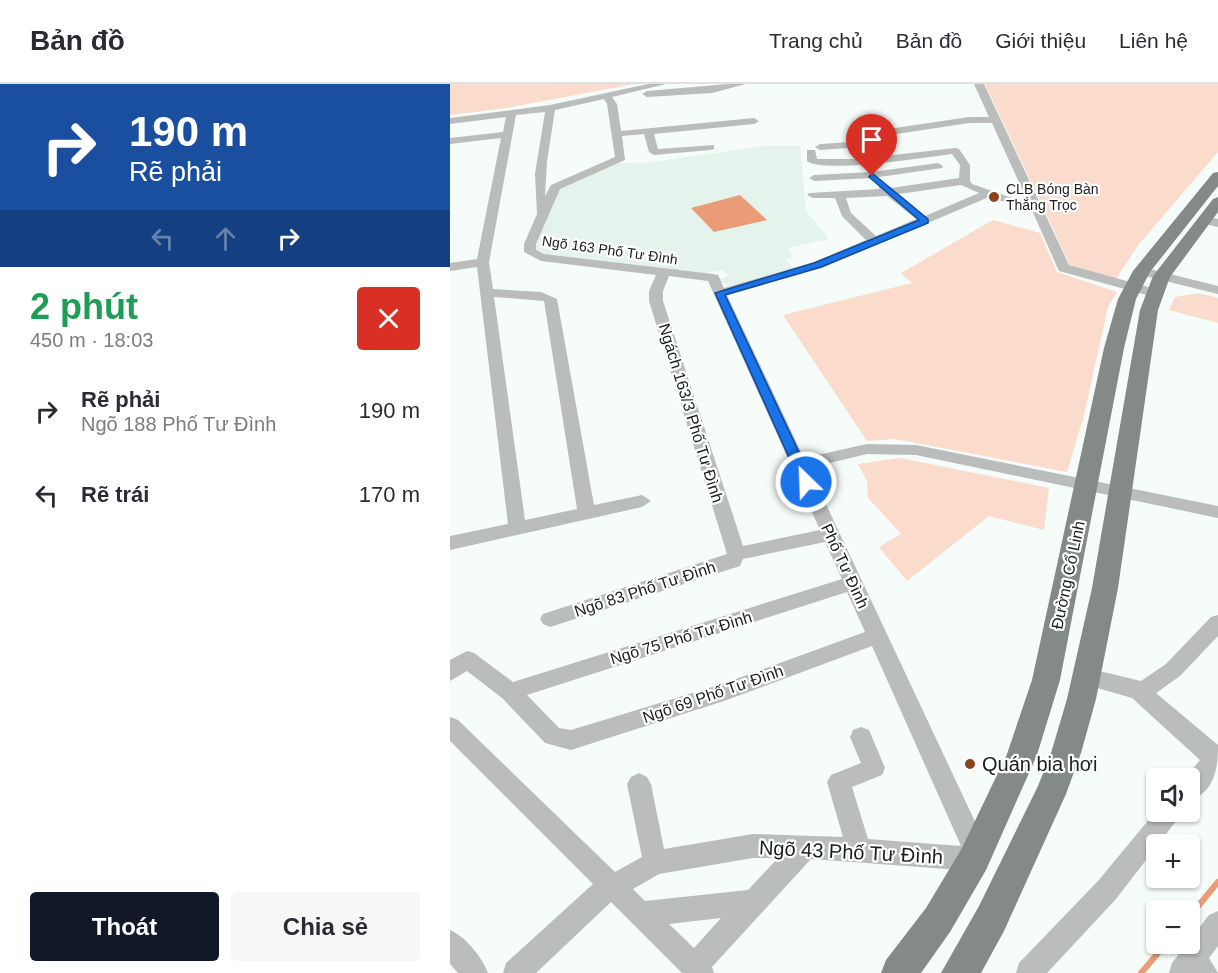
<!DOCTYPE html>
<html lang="vi">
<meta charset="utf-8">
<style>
:root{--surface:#fff;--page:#f7f7f7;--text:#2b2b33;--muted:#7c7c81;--line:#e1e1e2;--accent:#111827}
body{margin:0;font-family:Helvetica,sans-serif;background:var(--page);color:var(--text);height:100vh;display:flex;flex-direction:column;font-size:22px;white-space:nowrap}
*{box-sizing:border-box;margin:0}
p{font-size:20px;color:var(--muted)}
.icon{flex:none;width:33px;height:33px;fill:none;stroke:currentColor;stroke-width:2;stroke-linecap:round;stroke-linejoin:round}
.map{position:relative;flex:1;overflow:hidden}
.panel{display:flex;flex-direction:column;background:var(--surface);width:450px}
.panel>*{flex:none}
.banner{background:#1a4fa0;color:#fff;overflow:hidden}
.fabs{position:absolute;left:696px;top:684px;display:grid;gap:12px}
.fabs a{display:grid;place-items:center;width:54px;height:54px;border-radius:6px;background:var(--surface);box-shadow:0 2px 4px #0004;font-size:30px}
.pin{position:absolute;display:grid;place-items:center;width:51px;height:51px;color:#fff;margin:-62px -26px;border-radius:50% 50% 50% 0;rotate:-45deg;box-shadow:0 0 6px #0007}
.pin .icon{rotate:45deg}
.me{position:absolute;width:66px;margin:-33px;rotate:336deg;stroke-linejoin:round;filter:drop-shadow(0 0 4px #0008)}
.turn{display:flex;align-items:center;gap:21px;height:126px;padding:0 30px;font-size:27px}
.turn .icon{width:78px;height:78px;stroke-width:2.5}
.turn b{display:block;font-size:42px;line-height:51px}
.lanes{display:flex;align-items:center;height:57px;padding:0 30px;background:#0003;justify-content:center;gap:30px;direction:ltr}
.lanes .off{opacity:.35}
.round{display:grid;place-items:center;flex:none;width:63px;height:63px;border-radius:6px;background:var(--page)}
.head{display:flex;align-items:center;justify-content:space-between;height:102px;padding:0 30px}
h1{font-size:36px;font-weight:800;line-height:45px;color:#1e9e55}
.action{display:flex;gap:12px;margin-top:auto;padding:12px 30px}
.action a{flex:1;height:69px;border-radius:6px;background:var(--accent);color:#fff;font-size:24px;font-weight:800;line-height:69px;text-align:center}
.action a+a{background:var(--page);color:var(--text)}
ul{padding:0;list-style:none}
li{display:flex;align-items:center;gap:18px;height:84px;padding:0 30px}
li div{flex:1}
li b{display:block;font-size:22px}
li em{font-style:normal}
header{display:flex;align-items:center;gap:36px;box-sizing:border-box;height:84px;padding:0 30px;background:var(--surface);border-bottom:2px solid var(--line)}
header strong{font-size:28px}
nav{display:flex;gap:33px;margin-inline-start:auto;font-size:21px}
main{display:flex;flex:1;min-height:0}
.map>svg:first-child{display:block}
.built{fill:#e4f4ed}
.green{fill:#fadbcc}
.water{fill:#ea9c76}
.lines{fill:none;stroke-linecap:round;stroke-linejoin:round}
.stream{stroke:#ea9c76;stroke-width:6}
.minor{fill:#babdbc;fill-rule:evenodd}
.major{fill:#848a87;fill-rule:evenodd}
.route{fill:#1a73e8;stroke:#114b97;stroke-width:1.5}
.poi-dot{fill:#89431c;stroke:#fff;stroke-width:2}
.labels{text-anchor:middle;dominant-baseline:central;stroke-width:4.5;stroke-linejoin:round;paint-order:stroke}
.far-poi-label{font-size:14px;fill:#1b1e1d;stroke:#fff;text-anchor:start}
.far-street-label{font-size:14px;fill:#1b1e1d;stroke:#fff}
.street-label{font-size:16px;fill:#1b1e1d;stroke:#fff}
.near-poi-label{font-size:20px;fill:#1b1e1d;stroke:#fff;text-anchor:start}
.near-street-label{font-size:20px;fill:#1b1e1d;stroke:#fff}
</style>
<header>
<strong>Bản đồ</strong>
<nav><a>Trang chủ</a><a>Bản đồ</a><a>Giới thiệu</a><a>Liên hệ</a></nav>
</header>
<main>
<section class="panel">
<div class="banner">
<div class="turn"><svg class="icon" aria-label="right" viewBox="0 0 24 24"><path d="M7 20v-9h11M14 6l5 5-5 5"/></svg><div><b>190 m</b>Rẽ phải</div></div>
<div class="lanes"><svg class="icon off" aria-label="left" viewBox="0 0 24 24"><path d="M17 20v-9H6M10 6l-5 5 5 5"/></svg><svg class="icon off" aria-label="ahead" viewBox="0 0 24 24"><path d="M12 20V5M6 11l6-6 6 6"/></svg><svg class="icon" aria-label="right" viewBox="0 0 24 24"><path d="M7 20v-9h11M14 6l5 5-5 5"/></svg></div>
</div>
<div class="head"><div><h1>2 phút</h1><p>450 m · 18:03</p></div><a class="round" style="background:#d93025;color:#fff"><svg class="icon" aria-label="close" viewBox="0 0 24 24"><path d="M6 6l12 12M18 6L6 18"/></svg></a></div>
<ul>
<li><svg class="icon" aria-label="right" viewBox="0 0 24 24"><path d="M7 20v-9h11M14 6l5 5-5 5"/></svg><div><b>Rẽ phải</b><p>Ngõ 188 Phố Tư Đình</p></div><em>190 m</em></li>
<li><svg class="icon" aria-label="left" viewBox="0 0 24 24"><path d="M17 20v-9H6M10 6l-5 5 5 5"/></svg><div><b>Rẽ trái</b></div><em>170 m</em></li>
</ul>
<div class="action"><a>Thoát</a><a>Chia sẻ</a></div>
</section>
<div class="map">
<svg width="768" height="889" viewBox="0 0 768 889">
<rect width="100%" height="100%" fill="#f5fcf9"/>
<path class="built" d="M314,62h36l6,65 23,28 -41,9 6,9 -9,2 10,11 -63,17 -14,-7 10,-4 -5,-6 -25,4 -152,-20 -11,-4v-6l23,-57 56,-23 23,-2 2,2z"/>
<path class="green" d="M0,0h184l-127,24 -57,7z
M535,0h233v68l-79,92 -23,35 -46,-14z
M543,136l47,13 17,39 60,20 -9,15 -24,108 -17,57 -172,-33 -28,2 -84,-126 129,-32 -11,-10z
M748,209l20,5v25l-49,-13 6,-13z
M450,374l149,30 -5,42 -55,-14 -82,65 -28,-34 22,-13 -33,-36 -1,-17 -9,-17z"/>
<path class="water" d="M290,111l27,25 -53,12 -23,-24z"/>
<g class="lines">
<path class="stream" d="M740,832l28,-34
M691,889l25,-29"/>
<path class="minor" d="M198,0h18l-54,13 5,7 4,27 133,-13 5,3 -5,3 -100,10 4,15 56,-4v4l-4,1 -56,5 -5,-3 -5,-18 -22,2 3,24 -65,29 -24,55v6l8,4 169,20 5,1 6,13 90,-26 52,-22 -24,-24 -7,-18h-22l-6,-3 2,-2 70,-4v-4l4,-1 8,4 68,-10 1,-13 -8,-11c-26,3 -128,20 -145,7v-11h8l2,9h41l97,-11 4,1 11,16v16l2,3 46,16h9l-35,-77h-23l-79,12 7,7 -5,3 -72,5 -5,-3 5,-3 63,-4 -6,-7 5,-3 87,-13h20l-15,-33h10l85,181 90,25 2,3 -7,4 -95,-26 -29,-65h-13l-28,-9 -167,71 -95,27 77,163 63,-14 49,1 302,61v12l-302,-63 -49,-1 -58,14 177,377 3,8 -6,14 -9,4 -163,-12 -99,108 2,6h-32l-71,-71 -75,71h-33l3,-10 87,-79 -143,-143v-24l8,3 157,152 27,-15 -15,-73 4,-7 8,-4 8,4 4,7 13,65 89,-15 90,3 -16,-55 4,-7 30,-12 -11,-26 3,-7 8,-3 8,3 16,38 -3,7 -30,12 16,52 93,7 -89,-200 -148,55 -153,49 -26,-7 -43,-45 -35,-27 -17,10v-21l17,-9 7,2 39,29 329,-103 -17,-37 -82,17 -3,7 -190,61 -7,-3 -3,-5 3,-5 184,-60 -78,-253v-10l7,-16 -115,-14 -17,-9v-8l13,-30 -2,-40 10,-62 -29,3 -27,147 4,27 48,3 16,7 37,206 48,-10 9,6 -9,6 -192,43v-14l58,-12 -31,-257 -27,4v-8l27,-4 24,-121 -51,6v-6l53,-6 3,-15 -56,7v-6l100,-13zM154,15l3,5 8,53 -64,28 -6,11 2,-35 8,-51zM511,101l18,8 -54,23 -26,-22zM437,112l29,23 -40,17 -25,-23 -5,-15zM219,192l39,5 112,249 -77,16 -80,-245v-10zM44,213l50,4 33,208 -52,11zM397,508l18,40 -143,52 -151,46 -12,-2 -32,-33zM303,774h25l-30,32 -103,11 -12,-12 26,-15zM271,834l-27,30 -25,-24z
M278,0h18l-34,9 -65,4 -5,-3 5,-3z
M488,79l5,3 -1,2 -70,10 -58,3 -5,-3 5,-3 58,-3z
M754,132l14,3v8l-18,-4v-6z
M692,183l76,19v8l-81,-20 -1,-3z
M768,531v21l-38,40 -24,17 62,52c0,23 -3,46 -28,56v-23h-5l15,-18 -68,-62 -52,-15 -3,-6 3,-6 7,-3 54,13 25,-17 45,-47z
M706,727l27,1 -67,87 -69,74h-31l3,-10 79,-82z
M768,827v35l-9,12 9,15h-49l3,-10 37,-48z
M0,846c16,7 32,27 38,43h-30l-8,-9z"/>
<path class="major" d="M768,88v14l-68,86 -14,27 -12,49 -64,332 -23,75 -51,115 -36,62 -29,41h-40l5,-13 40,-52 36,-60 45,-94 25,-74 72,-332 14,-49 15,-28 80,-98z
M768,113v15l-48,65 -12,33 -40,278 -22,111 -15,54 -15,41 -62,137 -23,42h-40l38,-67 59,-120 13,-33 16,-54 25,-111 48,-278 13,-34 60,-77z"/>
</g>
<path class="route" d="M422,89l56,46v4l-107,44 -96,28 88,187 -7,4 -6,-4 -85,-189 99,-30 105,-43 -50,-43z"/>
<g class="poi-dot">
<circle cx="544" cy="113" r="6"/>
<circle cx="520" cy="680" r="6"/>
</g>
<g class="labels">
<g class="far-poi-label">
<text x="556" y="105">CLB Bóng Bàn<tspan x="556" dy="16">Thắng Trọc</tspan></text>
</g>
<g class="far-street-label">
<text transform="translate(160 166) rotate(8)">Ngõ 163 Phố Tư Đình</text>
</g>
<g class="street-label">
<text transform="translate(241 329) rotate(73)">Ngách 163/3 Phố Tư Đình</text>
<text transform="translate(395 482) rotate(65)">Phố Tư Đình</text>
<text transform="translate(618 491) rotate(-78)">Đường Cổ Linh</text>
<text transform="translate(195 505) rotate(-18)">Ngõ 83 Phố Tư Đình</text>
<text transform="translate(231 554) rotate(-17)">Ngõ 75 Phố Tư Đình</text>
<text transform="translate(263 610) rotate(-19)">Ngõ 69 Phố Tư Đình</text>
</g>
<g class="near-poi-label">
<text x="532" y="680">Quán bia hơi</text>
</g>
<g class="near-street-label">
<text transform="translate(401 768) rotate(3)">Ngõ 43 Phố Tư Đình</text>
</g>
</g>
</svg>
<div class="fabs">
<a><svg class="icon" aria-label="sound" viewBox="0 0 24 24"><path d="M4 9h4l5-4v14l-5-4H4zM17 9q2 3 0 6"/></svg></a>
<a>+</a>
<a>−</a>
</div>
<div class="pin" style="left:422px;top:92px;background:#d93025"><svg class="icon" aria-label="arrive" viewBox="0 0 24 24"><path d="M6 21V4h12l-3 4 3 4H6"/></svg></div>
<svg class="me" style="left:356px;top:398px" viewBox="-20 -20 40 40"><circle r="17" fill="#1a73e8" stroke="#fff" stroke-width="3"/><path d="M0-11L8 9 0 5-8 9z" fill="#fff"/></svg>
</div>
</main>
